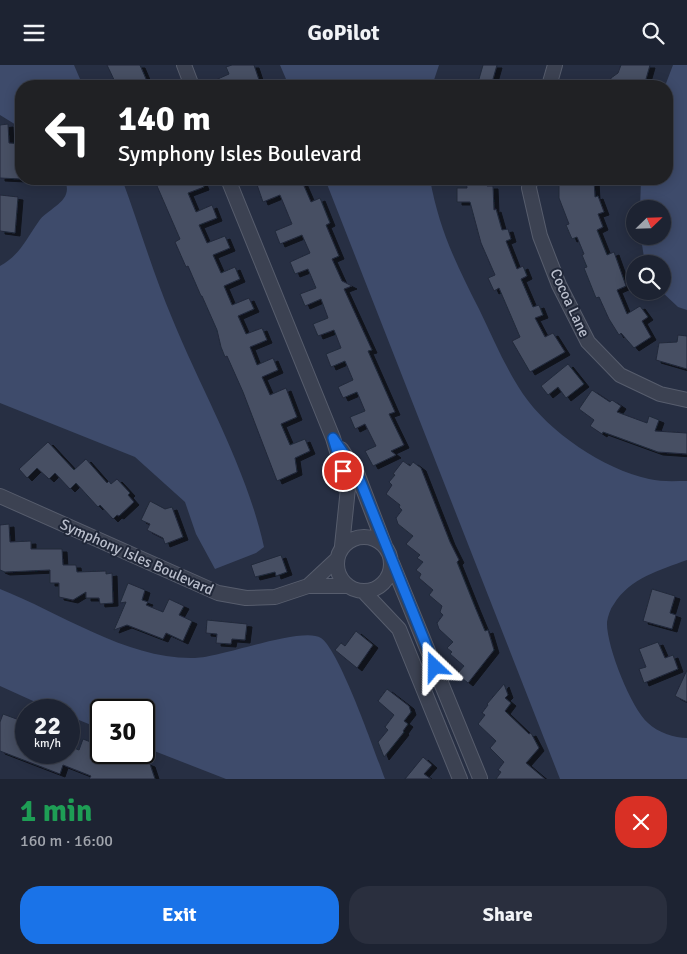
<!DOCTYPE html>
<meta charset="utf-8">
<style>
:root{--surface:#1d2332;--page:#2a2f3e;--text:#f1f3f6;--muted:#a0a4ac;--line:#3b404d;--accent:#1a73e8}
body{margin:0;font-family:Signika,sans-serif;background:var(--page);color:var(--text);height:100vh;display:flex;flex-direction:column;font-size:19px;white-space:nowrap}
*{box-sizing:border-box;margin:0}
p{font-size:16px;color:var(--muted)}
.icon{flex:none;width:28px;height:28px;fill:none;stroke:currentColor;stroke-width:2;stroke-linecap:round;stroke-linejoin:round}
.map{position:relative;height:714px;overflow:hidden}
.sheet{display:flex;flex-direction:column;background:var(--surface);flex:1}
.sheet>*{flex:none}
.banner{position:absolute;left:15px;top:15px;width:658px;height:105px;border-radius:20px;box-shadow:0 2px 12px #0003,0 0 0 1px var(--line);background:#202124;color:#fff;overflow:hidden}
.needle{width:32px;rotate:67deg}
.tools{position:absolute;left:626px;top:135px;display:grid;gap:10px}
.tools a{display:grid;place-items:center;width:45px;height:45px;border-radius:50%;background:var(--surface);box-shadow:0 2px 12px #0003,0 0 0 1px var(--line);font-size:25px}
.speed{position:absolute;left:15px;top:634px;display:flex;gap:10px;font-size:25px;font-weight:700;text-align:center}
.speed>*{display:grid;place-content:center;width:65px;height:65px;border-radius:50%;background:var(--surface);box-shadow:0 2px 12px #0003,0 0 0 1px var(--line);line-height:1}
.speed small{font-size:12px;font-weight:400}
.speed .limit{border:2px solid #111;border-radius:8px;background:#fff;color:#111}
.pin{position:absolute;display:grid;place-items:center;width:42px;height:42px;color:#fff;margin:-21px;border:2px solid #fff;border-radius:50%;box-shadow:0 1px 5px #0007}
.me{position:absolute;width:55px;margin:-28px;rotate:337deg;stroke-linejoin:round;filter:drop-shadow(0 0 4px #0008)}
.turn{display:flex;align-items:center;gap:18px;height:105px;padding:0 20px;font-size:22px}
.turn .icon{width:65px;height:65px;stroke-width:2.5}
.turn b{display:block;font-size:35px;line-height:42px}
.round{display:grid;place-items:center;flex:none;width:52px;height:52px;border-radius:20px;background:var(--page)}
.headline{display:flex;align-items:center;justify-content:space-between;height:85px;padding:0 20px}
h1{font-size:30px;font-weight:700;line-height:38px;color:#1e9e55}
.button{display:flex;gap:10px;margin-top:auto;padding:10px 20px}
.button a{flex:1;height:58px;border-radius:20px;background:var(--accent);color:#fff;font-size:20px;font-weight:700;line-height:58px;text-align:center}
.button a+a{background:var(--page);color:var(--text)}
header{display:flex;justify-content:space-between;align-items:center;height:65px;padding:0 20px;background:var(--surface);font-size:22px;font-weight:700}
.map>svg:first-child{display:block}
.water{fill:#3e4b6b}
.building{fill:#464f64;stroke:#22293a;filter:url(#shadow)}
.lines{fill:none;stroke-linecap:round;stroke-linejoin:round}
.minor-casing{stroke:#575d6d;stroke-width:16}
.minor{stroke:#3c4252;stroke-width:14}
.route-casing{stroke:#114b97;stroke-width:12}
.route{stroke:#1a73e8;stroke-width:9}
.labels{text-anchor:middle;dominant-baseline:central;stroke-width:4;stroke-linejoin:round;paint-order:stroke}
.street-label{font-size:15px;fill:#b9becc;stroke:#202738}
</style>
<header><svg class="icon" aria-label="menu" viewBox="0 0 24 24"><path d="M4 6h16M4 12h16M4 18h16"/></svg>GoPilot<svg class="icon" aria-label="search" viewBox="0 0 24 24"><circle cx="10" cy="10" r="6"/><path d="M15 15l6 6"/></svg></header>
<div class="map">
<svg width="687" height="714" viewBox="0 0 687 714">
<defs>
<filter id="shadow"><feDropShadow dx="5" dy="3" stdDeviation="0" flood-color="#0009"/></filter>
</defs>
<rect width="100%" height="100%" fill="#272f43"/>
<path class="water" d="M0,0h74l9,21h-62v42l-21,-13z
M280,0h159l-7,21h-143z
M673,0h14v245l-9,-3 -17,-16 1,-27h-17l-4,-26v-2h21v-27h-22l1,-30h25l-1,-93z
M64,114h58c17,46 31,94 50,139 31,76 74,148 92,229l-8,6 -41,16 -19,-35 -11,-32 -50,-45 -135,-54v-137c21,-12 26,-27 39,-45 9,-13 37,-20 25,-42z
M325,114h105c9,50 26,85 49,130 14,29 26,58 44,85 26,38 80,75 126,85 12,3 26,2 38,2v79c-27,10 -57,18 -73,44 -4,5 -6,12 -7,18 -1,23 24,86 41,101 9,9 27,15 39,15v41h-127z
M0,524c61,24 128,71 195,69 25,0 107,-32 126,-20 19,13 54,115 64,141h-159l-82,-32v-37h-43v19l-32,-13v-6h-16l-53,-24z"/>
<path class="building" d="M107,0h33l9,21h-32z
M232,0h22l7,21h-59l27,-12 -3,-7z
M483,0h14l-6,21h-14z
M621,0h29l-6,21h-35l2,-8 7,-5z
M8,59l1,19 12,1v35l-21,-1v-53z
M154,114h47l3,8 -16,6 8,19 16,-7 5,13 -18,7 8,18 18,-7 5,12 -17,7 8,18 14,-6 5,12 -16,7 8,19 17,-7 5,11 -16,7 8,18 16,-6 5,12 -17,7 7,18 16,-7 5,12 -16,7 8,18 16,-7 11,29 -16,7 9,21 15,-6 5,12 -15,7 2,14 -20,9 -34,-89 -16,-36 -2,1 -4,-10 -4,-17 -15,-34h-1l-13,-30 -2,1 -11,-25 5,-3z
M255,114h46l10,23 9,-4 10,25 -4,2 13,31 -7,3 10,22 10,5 -8,3 28,61 -4,1 27,61 -6,2 15,31 -13,6 5,4 -23,11 -8,-15 11,-5 -11,-22 -10,5 -5,-12 15,-6 -8,-19 -14,6 -5,-11 15,-7 -8,-19 -14,6 -5,-13 15,-6 -7,-18 -16,6 -5,-12 15,-6 -7,-19 -16,7 -5,-12 16,-6 -8,-19 -13,5 -5,-12 20,-9 -8,-18 -22,9 -5,-13 17,-7 -12,-29 -17,7z
M466,114h21v7h6l1,24 2,-1 6,21 6,-1 3,10 -5,2 11,28 6,-3 4,10 -6,3 12,28 6,-2 4,10 -8,3 10,19 8,-4 12,19 -35,20 -18,-31 8,-4 -21,-49 -5,3 -6,-13 7,-3 -14,-32 -11,-41h-13v-14h10z
M559,114h35l1,18 3,-1 6,16 -6,2 5,13 -6,3 10,25 7,-3 12,34 -9,4 10,24 13,-8 8,11 -6,4 9,16 -17,11 -13,-15 -2,2 -10,-16 -10,-22 -3,1 -12,-30 3,-1 -5,-12 2,-1 -7,-17 -5,2 -6,-14 3,-1 -10,-26z
M0,130l18,2 -3,36 -15,-2z
M678,270l9,1v33l-31,-9 3,-17 18,-1z
M568,299l16,20 -18,14 -8,-11 -10,8 -7,-9z
M592,325l18,12 2,-2 9,6 -4,6 30,11 2,-7 10,4 -4,11 32,2v21l-29,-2 -55,-20 -1,2 -12,-8 4,-6 -15,-11z
M48,377l26,28 12,-11 21,24 2,-2 2,3 6,-5 13,14 -2,2 6,7 -15,14 -2,-1 -4,4 -13,-14 -2,2 -22,-24 -6,6 -15,-16 -6,6 -12,-11 -10,10 -8,-9z
M403,396l7,5 3,-4 8,6 29,74 9,18 -2,2 18,45 10,24 3,-1 6,20 -26,33 -11,-9 7,-8 -14,-12 2,-2 -5,-4 6,-6 -14,-13 -2,-6 6,-8 -3,-3 2,-6 -13,-11 4,-5 -14,-12 2,-4 -5,-4 7,-8 -6,-4 3,-3 -14,-11 7,-8 -15,-12 -2,-6 6,-8 -3,-3 1,-2 -14,-11 6,-9 -3,-3 6,-7 -2,-1z
M150,436l15,8 7,-2 11,30 -18,7 -2,-6 -16,-8 3,-6 -9,-4z
M9,459l1,18 21,-1v8h31l1,16h13l1,7 29,-1v3l6,-1 1,30 -13,1 -1,-6h-13v-6l-13,8 -14,-3v-14h-9v-13l-45,2 -5,-2v-45z
M281,490l6,17 -11,4 -1,-4 -20,5 -4,-12z
M128,518l17,7 -3,10 6,2 -2,3 17,7 6,-13 15,7 -5,9 13,6 -9,20 -17,-8 -3,6 -36,-14 -13,5 12,-28 -6,1z
M652,524l23,7 -5,17 6,2 -4,14 -29,-8z
M207,555l40,4 -2,16 -13,-1 -1,5 -15,-1 1,-9 -11,-1z
M356,566l17,14 -16,23 -22,-18 6,-7 4,3z
M658,577l7,16 8,-3 5,14 -34,14 -5,-14 7,-2 -7,-18z
M687,605v32l-12,-6z
M504,619l4,11 -3,3 6,5 -6,8 24,23 2,-1 8,15 -13,15 19,16h-49l5,-7 -3,-2 6,-8 -14,-14 6,-7 -18,-17 7,-9 -3,-2 6,-8 -1,-1z
M387,624l22,17 2,6 -7,9 4,3 -5,7 1,1 -20,25 -6,-15 10,-12 -3,-3 9,-12 -16,-14z
M3,649l19,7 -4,11 8,3v18h43v-7l10,4 4,-11 18,7v7h9l10,4 9,-1 21,8 5,15h-66l2,-3 -28,-11 -3,9 -60,-23v-29z
M423,692l9,8 -8,9 7,5h-26z"/>
<g class="lines">
<g class="minor-casing">
<path id="minor" d="M184,0l8,21
M549,21l6,-21
M228,114l105,259 15,50 -6,58
M530,114l-1,9 11,48 19,49 29,57 32,33 40,19 27,6
M341,384l16,24 28,73
M0,431l218,97 28,5 29,-1 33,-11h39
M337 499a27 27 0 1 1 54 0a27 27 0 1 1-54 0Z
M392,498l88,215
M308,521l29,-27
M364,527l35,37 61,150"/>
</g>
<use href="#minor" class="minor"/>
</g>
<g class="lines">
<g class="route-casing">
<path id="route" d="M343,406l-10,-33 24,35 78,194"/>
</g>
<use href="#route" class="route"/>
</g>
<g class="labels">
<g class="street-label">
<text transform="translate(570 238) rotate(65)">Cocoa Lane</text>
<text transform="translate(137 492) rotate(24)">Symphony Isles Boulevard</text>
</g>
</g>
</svg>
<div class="tools">
<a><svg class="needle" viewBox="-14 -14 28 28"><path d="M0-13l5 13h-10z" fill="#e53935"/><path d="M0 13l5-13h-10z" fill="#a0a4ac"/></svg></a>
<a><svg class="icon" aria-label="search" viewBox="0 0 24 24"><circle cx="10" cy="10" r="6"/><path d="M15 15l6 6"/></svg></a>
</div>
<div class="speed"><div>22<small>km/h</small></div><div class="limit">30</div></div>
<div class="pin" style="left:343px;top:406px;background:#d93025"><svg class="icon" aria-label="arrive" viewBox="0 0 24 24"><path d="M6 21V4h12l-3 4 3 4H6"/></svg></div>
<svg class="me" style="left:435px;top:602px" viewBox="-20 -20 40 40"><path d="M0-17L14 15 0 8-14 15z" fill="#1a73e8" stroke="#fff" stroke-width="4"/></svg>
<div class="banner">
<div class="turn"><svg class="icon" aria-label="left" viewBox="0 0 24 24"><path d="M17 20v-9H6M10 6l-5 5 5 5"/></svg><div><b>140 m</b>Symphony Isles Boulevard</div></div>
</div>
</div>
<section class="sheet">
<div class="headline"><div><h1>1 min</h1><p>160 m · 16:00</p></div><a class="round" style="background:#d93025;color:#fff"><svg class="icon" aria-label="close" viewBox="0 0 24 24"><path d="M6 6l12 12M18 6L6 18"/></svg></a></div>
<div class="button"><a>Exit</a><a>Share</a></div>
</section>
